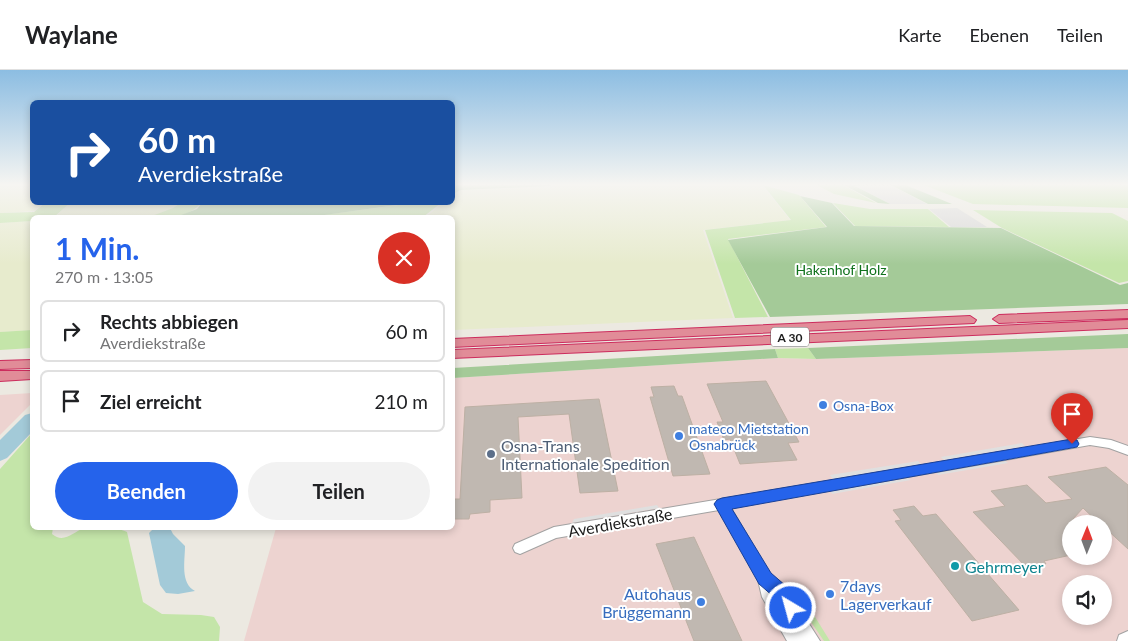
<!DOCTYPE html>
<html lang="de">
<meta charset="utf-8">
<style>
:root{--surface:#fff;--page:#f2f2f2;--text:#202124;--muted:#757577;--line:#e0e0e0;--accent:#2563eb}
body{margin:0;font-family:Lato,sans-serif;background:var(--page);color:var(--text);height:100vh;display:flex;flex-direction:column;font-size:19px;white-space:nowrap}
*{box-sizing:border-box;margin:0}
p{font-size:16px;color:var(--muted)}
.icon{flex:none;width:28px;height:28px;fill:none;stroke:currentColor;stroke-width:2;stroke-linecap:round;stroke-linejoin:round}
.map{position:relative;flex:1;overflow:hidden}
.side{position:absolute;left:30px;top:145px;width:425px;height:315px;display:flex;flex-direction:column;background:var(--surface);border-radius:8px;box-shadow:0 2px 8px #0003}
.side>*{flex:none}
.banner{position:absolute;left:30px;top:30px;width:425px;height:105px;border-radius:8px;box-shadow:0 2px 8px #0003;background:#1a4fa0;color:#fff;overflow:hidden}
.needle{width:32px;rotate:1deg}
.buttons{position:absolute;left:1062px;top:445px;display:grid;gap:10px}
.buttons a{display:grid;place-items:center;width:50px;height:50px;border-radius:50%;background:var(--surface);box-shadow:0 2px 8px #0003;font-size:25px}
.pin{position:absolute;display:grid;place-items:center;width:42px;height:42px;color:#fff;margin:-51px -21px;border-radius:50% 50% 50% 0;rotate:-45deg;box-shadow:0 0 5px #0007}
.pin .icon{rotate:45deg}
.me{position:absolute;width:55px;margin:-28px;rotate:323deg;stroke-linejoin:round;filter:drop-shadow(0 0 4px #0008)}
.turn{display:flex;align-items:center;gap:18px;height:105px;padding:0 25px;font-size:22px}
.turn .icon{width:65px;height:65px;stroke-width:2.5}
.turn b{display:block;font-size:35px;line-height:42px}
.round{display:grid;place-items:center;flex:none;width:52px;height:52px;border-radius:26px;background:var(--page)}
.head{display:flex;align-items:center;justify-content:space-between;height:85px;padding:0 25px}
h1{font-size:30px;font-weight:700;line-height:38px;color:var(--accent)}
.action{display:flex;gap:10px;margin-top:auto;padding:10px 25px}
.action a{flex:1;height:58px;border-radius:30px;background:var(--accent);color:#fff;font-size:20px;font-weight:700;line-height:58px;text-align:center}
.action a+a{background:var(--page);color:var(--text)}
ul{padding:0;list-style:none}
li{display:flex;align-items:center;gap:15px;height:62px;margin:0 10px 8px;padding:0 15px;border:2px solid var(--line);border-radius:8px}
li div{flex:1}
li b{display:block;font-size:19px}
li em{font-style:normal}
header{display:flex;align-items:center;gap:30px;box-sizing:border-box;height:70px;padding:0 25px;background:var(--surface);border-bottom:1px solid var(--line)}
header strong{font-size:24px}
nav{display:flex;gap:28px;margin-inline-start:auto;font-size:18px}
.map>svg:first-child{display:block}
.residential{fill:#d9d8d8}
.commercial{fill:#edd3d0;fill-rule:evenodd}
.farmland{fill:#e7ebcd}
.grass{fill:#c4e5a9}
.forest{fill:#a4ca98}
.parking{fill:#dfdfdf}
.water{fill:#a3cad8}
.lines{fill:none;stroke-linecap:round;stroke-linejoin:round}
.river{fill:#a3cad8;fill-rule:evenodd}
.building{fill:#c0b8b1;stroke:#bdb0a4}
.minor-casing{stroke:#a2a2a2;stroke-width:2}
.highway-casing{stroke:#cc2c5d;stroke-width:2}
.minor{fill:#fff;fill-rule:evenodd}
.highway{fill:#e18c98;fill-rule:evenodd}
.route{fill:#2563eb;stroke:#184099}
.shop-dot{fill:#3f7fe0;stroke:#fff;stroke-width:2}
.service-dot{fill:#5c6f8a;stroke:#fff;stroke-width:2}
.culture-dot{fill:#0f9aa8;stroke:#fff;stroke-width:2}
.labels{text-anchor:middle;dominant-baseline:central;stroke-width:4;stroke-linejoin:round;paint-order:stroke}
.shield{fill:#fff;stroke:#5f5f5f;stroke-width:1}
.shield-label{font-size:12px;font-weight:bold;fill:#1b1b1b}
.park-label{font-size:14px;fill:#10721d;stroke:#fff}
.shop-label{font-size:14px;fill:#366cbe;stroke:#fff;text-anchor:start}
.near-service-label{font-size:16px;fill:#4e5e75;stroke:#fff;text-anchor:start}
.near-street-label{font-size:16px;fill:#1b1b1b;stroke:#fff}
.near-culture-label{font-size:16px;fill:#0d838f;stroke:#fff;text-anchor:start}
.near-shop-label{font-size:16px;fill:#366cbe;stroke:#fff;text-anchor:start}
</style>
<header>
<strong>Waylane</strong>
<nav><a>Karte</a><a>Ebenen</a><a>Teilen</a></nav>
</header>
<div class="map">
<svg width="1128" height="571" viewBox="0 0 1128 571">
<rect width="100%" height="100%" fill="#ece9e1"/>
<path class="residential" d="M888,114l39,20h-37l-34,-18z
M957,138l30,19h-36l-22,-18z"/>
<path class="commercial" d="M1128,278v293h-884l32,-113h176l1,-150 325,-20 38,1zM1071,454h33v32h-33zM1071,514h33v32h-33z
M32,323v10l-32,32v-40z"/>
<path class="farmland" d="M4,114h28v18l12,1 -10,8 -34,2v-26z
M552,114l210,1 28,35 -87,10 30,88 -280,12 -1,-112 -26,-1 17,-14 9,-1 1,-7 9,-5 90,-3z
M70,133h111l-8,5 -24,9 -95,1z
M32,151v109l-32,2v-109z"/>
<path class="grass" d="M815,114h26l35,19 -42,-9z
M921,114h207v24l-155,-4z
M763,115l36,10 27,32 -98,12 40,78 -33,1 -30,-88 86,-10z
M45,133h25l-16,14 -22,1v3l-32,2v-10l34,-1z
M181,133h20c-12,15 -34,15 -52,14l24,-9z
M414,133h27l-18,14h-116z
M833,133l37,6h58l21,18 -94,-1z
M973,140l139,3 16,8v60l-9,2 -117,-55z
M32,260v18l-32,2v-18z
M808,278l8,11 -38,-1 -3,-9z
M32,363v95h21l-1,6c12,10 21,-2 32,-6 11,-4 33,0 43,4l16,70 19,12 39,1 13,2 6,10 -1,14h-219v-172z
M807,534l23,37h-6l-24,-35z"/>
<path class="forest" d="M453,114h97l1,2 -90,4 -8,4z
M842,114h34l-21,2 35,18 -12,-1z
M889,114h14l49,20h-24z
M800,126l32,7 22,23 147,2 119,57 8,-2v21l-358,13 -42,-77 99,-13z
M229,132l182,1 -108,15h-130l24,-9 5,-6h19v2z
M1128,264v14l-312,11 -8,-11z
M775,279l3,9 -325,20v-10z"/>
<path class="parking" d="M1022,373l3,3 -81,14 -3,-3z
M918,391l3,3 -88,15 -3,-4z
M1005,391l3,2 -70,12 -2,-3z
M908,408l3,2 -79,14 -2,-3z
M657,435l2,3 -87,15 2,-4z"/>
<path class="water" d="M154,458h16l3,6 12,12c0,15 -5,37 10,45l-17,3 -12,-1 -6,-8 -11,-52z"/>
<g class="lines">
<path class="river" d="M32,343v19l-25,26 -7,3v-21l25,-25z"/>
</g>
<path class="building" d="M766,311l33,61 -11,1 9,17 -57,4 -10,-25 -6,1 -7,-18h6l-16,-38z
M674,316l4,10h4l28,78 -37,2 -23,-79h4l-3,-10z
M599,329l19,92 -38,2 -11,-79 -51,3 4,81 -32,2v12l-20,2 -1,5h-17v-20h8l5,-92z
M1106,397l22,18v64l-24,-22v-3h-4l-17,-16 -10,11 6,5h-8v31l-27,6 2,3 -19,4 -54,-56 32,-6 -14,-15 36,-6 19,18 26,-4 -24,-22z
M914,436l9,10 13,-2 83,96 -47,11 -77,-100 6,-1 -8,-10z
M694,467l48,104h-48l-38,-97z"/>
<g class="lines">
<g class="minor-casing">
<path id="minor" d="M1090,367l21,3 17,6v9l-19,-7 -19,-3 -359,63 39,66 15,12 35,55h-33l-25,-44 -4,-17 -39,-70 -163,28 -36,16 -5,-2 -2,-4 2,-4 39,-17z
M1128,561v10h-11l2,-6z"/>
</g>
<g class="highway-casing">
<path id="highway" d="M1128,240v8l-129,5 -6,-4 6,-4z
M970,246l6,4 -2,3 -522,24v-8z
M1128,250v8l-676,30v-8z
M32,290v8l-32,1v-8z
M0,301h32v8l-32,2z"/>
</g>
<use href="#minor" class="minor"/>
<use href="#highway" class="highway"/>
</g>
<linearGradient id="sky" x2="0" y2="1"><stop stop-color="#8cbde2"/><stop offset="0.59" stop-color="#f6f5f2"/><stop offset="1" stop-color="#f6f5f2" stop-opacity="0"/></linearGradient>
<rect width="1128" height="194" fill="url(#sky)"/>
<path class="route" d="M1072,369l5,1 2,4 -2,3 -345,62 39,64 15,13 14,22 -3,6 -6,2 -6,-2 -11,-17 -15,-13 -45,-80 3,-4 5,-2z"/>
<g class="shop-dot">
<circle cx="823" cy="335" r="5"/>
<circle cx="679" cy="366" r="5"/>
<circle cx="830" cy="524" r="5"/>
<circle cx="701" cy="532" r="5"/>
</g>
<circle class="service-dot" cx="491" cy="384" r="5"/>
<circle class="culture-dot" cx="955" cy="496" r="5"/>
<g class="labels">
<rect class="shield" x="771" y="257.5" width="38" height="19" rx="4"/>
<g class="shield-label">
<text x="790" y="267">A 30</text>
</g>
<g class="park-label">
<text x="841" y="199">Hakenhof Holz</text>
</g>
<g class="shop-label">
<text x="833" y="335">Osna-Box</text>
<text x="689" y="358">mateco Mietstation<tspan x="689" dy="16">Osnabrück</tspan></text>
</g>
<g class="near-service-label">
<text x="501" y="375">Osna-Trans<tspan x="501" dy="18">Internationale Spedition</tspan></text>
</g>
<g class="near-street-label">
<text transform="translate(620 452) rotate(-10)">Averdiekstraße</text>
</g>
<g class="near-culture-label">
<text x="965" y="496">Gehrmeyer</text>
</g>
<g class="near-shop-label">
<text x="840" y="515">7days<tspan x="840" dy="18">Lagerverkauf</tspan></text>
<text x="691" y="523" text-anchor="end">Autohaus<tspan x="691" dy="18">Brüggemann</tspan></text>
</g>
</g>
</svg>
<div class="buttons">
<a><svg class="needle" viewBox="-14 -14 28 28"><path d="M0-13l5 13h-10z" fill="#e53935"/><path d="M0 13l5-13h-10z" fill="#757577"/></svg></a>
<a><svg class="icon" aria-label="sound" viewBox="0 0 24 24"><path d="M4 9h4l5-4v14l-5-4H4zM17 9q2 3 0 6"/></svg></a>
</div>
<div class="pin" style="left:1072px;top:374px;background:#d93025"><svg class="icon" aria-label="arrive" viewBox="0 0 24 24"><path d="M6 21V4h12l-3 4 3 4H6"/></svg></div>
<svg class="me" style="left:791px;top:538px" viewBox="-20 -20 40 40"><circle r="17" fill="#2563eb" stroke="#fff" stroke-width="3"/><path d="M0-11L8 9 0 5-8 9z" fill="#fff"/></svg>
<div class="banner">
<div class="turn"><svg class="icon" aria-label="right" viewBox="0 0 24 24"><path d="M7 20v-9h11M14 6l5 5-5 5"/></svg><div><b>60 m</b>Averdiekstraße</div></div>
</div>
<section class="side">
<div class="head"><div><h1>1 Min.</h1><p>270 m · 13:05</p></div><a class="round" style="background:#d93025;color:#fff"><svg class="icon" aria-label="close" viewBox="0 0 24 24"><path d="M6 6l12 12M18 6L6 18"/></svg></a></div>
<ul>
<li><svg class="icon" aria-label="right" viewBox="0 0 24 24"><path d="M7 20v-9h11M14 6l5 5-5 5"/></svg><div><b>Rechts abbiegen</b><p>Averdiekstraße</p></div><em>60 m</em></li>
<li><svg class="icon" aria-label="arrive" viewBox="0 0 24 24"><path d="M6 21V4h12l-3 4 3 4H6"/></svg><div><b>Ziel erreicht</b></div><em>210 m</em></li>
</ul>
<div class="action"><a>Beenden</a><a>Teilen</a></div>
</section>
</div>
